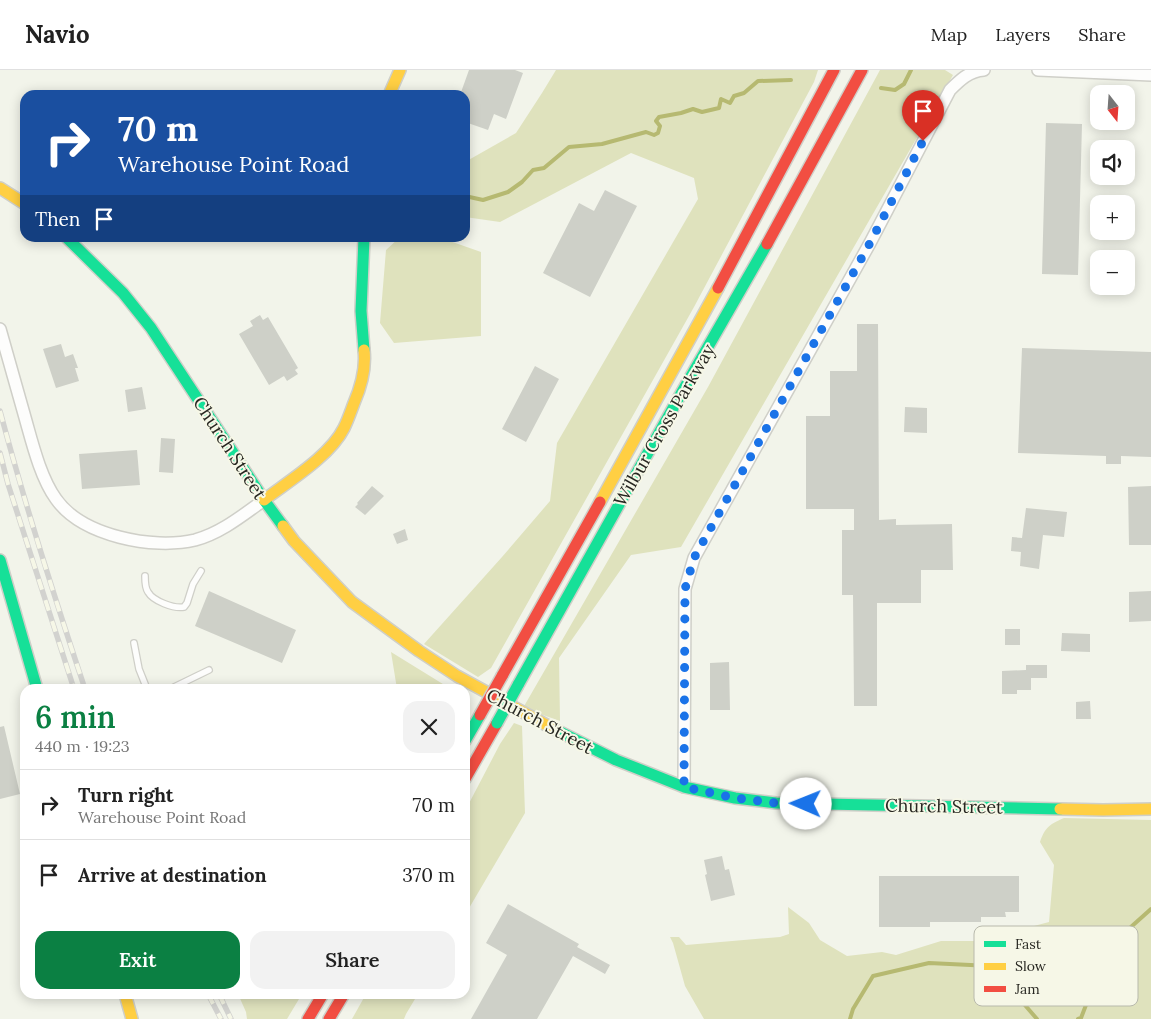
<!DOCTYPE html>
<meta charset="utf-8">
<style>
:root{--surface:#fff;--page:#f2f2f2;--text:#222;--muted:#767676;--line:#e0e0e0;--accent:#0b8043}
body{margin:0;font-family:Lora,serif;background:var(--page);color:var(--text);height:100vh;display:flex;flex-direction:column;font-size:19px;white-space:nowrap}
*{box-sizing:border-box;margin:0}
p{font-size:16px;color:var(--muted)}
.icon{flex:none;width:28px;height:28px;fill:none;stroke:currentColor;stroke-width:2;stroke-linecap:round;stroke-linejoin:round}
.map{position:relative;flex:1;overflow:hidden}
.panel{position:absolute;left:20px;top:614px;width:450px;height:315px;display:flex;flex-direction:column;background:var(--surface);border-radius:15px;box-shadow:0 2px 12px #0003}
.panel>*{flex:none}
.top-card{position:absolute;left:20px;top:20px;width:450px;height:152px;border-radius:15px;box-shadow:0 2px 12px #0003;background:#1a4fa0;color:#fff;overflow:hidden}
.needle{width:32px;rotate:163deg}
.fabs{position:absolute;left:1090px;top:15px;display:grid;gap:10px}
.fabs a{display:grid;place-items:center;width:45px;height:45px;border-radius:10px;background:var(--surface);box-shadow:0 2px 12px #0003;font-size:25px}
.pin{position:absolute;display:grid;place-items:center;width:42px;height:42px;color:#fff;margin:-51px -21px;border-radius:50% 50% 50% 0;rotate:-45deg;box-shadow:0 0 5px #0007}
.pin .icon{rotate:45deg}
.me{position:absolute;width:55px;margin:-28px;rotate:271deg;stroke-linejoin:round;filter:drop-shadow(0 0 4px #0008)}
.turn{display:flex;align-items:center;gap:18px;height:105px;padding:0 15px;font-size:22px}
.turn .icon{width:65px;height:65px;stroke-width:2.5}
.turn b{display:block;font-size:35px;line-height:42px}
.then{display:flex;align-items:center;height:48px;padding:0 15px;background:#0003;gap:10px;font-size:19px}
.round{display:grid;place-items:center;flex:none;width:52px;height:52px;border-radius:15px;background:var(--page)}
.overview{display:flex;align-items:center;justify-content:space-between;height:85px;padding:0 15px}
h1{font-size:30px;font-weight:600;line-height:38px;color:var(--accent)}
.button{display:flex;gap:10px;margin-top:auto;padding:10px 15px}
.button a{flex:1;height:58px;border-radius:15px;background:var(--accent);color:#fff;font-size:20px;font-weight:600;line-height:58px;text-align:center}
.button a+a{background:var(--page);color:var(--text)}
ul{padding:0;list-style:none}
li{display:flex;align-items:center;gap:15px;height:70px;padding:0 15px;border-top:1px solid var(--line)}
li div{flex:1}
li b{display:block;font-size:19px}
li em{font-style:normal}
header{display:flex;align-items:center;gap:30px;box-sizing:border-box;height:70px;padding:0 25px;background:var(--surface);border-bottom:1px solid var(--line)}
header strong{font-size:24px}
nav{display:flex;gap:28px;margin-inline-start:auto;font-size:18px}
.map>svg:first-child{display:block}
.green{fill:#dfe2bd}
.lines{fill:none;stroke-linecap:round;stroke-linejoin:round}
.stream{stroke:#b6b971;stroke-width:4}
.building{fill:#ced0c8}
.lane-casing{stroke:#cfcfc8;stroke-width:8}
.street-casing{stroke:#cfcfc8;stroke-width:14}
.fast-casing{stroke:#cfcfc8;stroke-width:14}
.slow-casing{stroke:#cfcfc8;stroke-width:14}
.jam-casing{stroke:#cfcfc8;stroke-width:14}
.lane{stroke:#fdfdfc;stroke-width:5.5}
.street{stroke:#fdfdfc;stroke-width:11}
.fast{stroke:#16e098;stroke-width:11}
.slow{stroke:#ffcf43;stroke-width:11}
.jam{stroke:#f24e42;stroke-width:11}
.rail-casing{stroke:#d2d2cf;stroke-width:5.5}
.rail{stroke:#f6f7e7;stroke-width:4;stroke-dasharray:11;stroke-linecap:butt}
.fast-bridge-casing{stroke:#cfcfc8;stroke-width:14;stroke-linecap:butt}
.jam-bridge-casing{stroke:#cfcfc8;stroke-width:14;stroke-linecap:butt}
.fast-bridge{stroke:#16e098;stroke-width:11}
.jam-bridge{stroke:#f24e42;stroke-width:11}
.route{stroke:#1a73e8;stroke-width:9;stroke-dasharray:0 16.2}
.labels{text-anchor:middle;dominant-baseline:central;stroke-width:4;stroke-linejoin:round;paint-order:stroke}
.street-label{font-size:18px;fill:#272721;stroke:#f6f7e7}
.key{fill:#f6f7e7;stroke:#b8b9ac;stroke-width:1}
.key-label{font-size:14px;fill:#272721}
</style>
<header>
<strong>Navio</strong>
<nav><a>Map</a><a>Layers</a><a>Share</a></nav>
</header>
<div class="map">
<svg width="1151" height="949" viewBox="0 0 1151 949">
<rect width="100%" height="100%" fill="#f2f4ea"/>
<path class="green" d="M556,0h262l-4,12 -120,225 -203,361 -13,9 -54,-33 78,-87 48,-56 7,-58 141,-244 -4,-21 -63,-25 -131,69 -35,-5v-55l51,-29 26,-40z
M880,0h65l8,5 -272,472 -50,8 -72,103 1,63 -37,-13 185,-321z
M399,168l45,1 37,13v84l-87,7 -14,-20 6,-73z
M391,582l60,37h-54z
M514,653l8,3 3,87 -60,102v-104l35,-67z
M1064,748l87,2v199h-447l-19,-33 -12,-43 -3,-6h9l7,8 94,-8 9,-3 -1,-27 21,16 11,17 27,16 35,-4 14,3 45,-14h36l72,-19 5,-57 -14,-23c5,-15 10,-18 24,-24z
M238,924h64l-15,25h-40l-1,-7z
M366,924h52l-12,20 -2,5h-52z"/>
<g class="lines">
<path class="stream" d="M881,18l14,2 9,-6 7,-14
M465,126l18,4 25,-8 14,-10 11,-12 11,-2 25,-21 33,-3 44,-12 8,3 4,-2 2,-7 -4,-5 3,-4 22,-4 12,-4 9,3 17,-4 2,-9 9,4 4,-7 10,-3 14,-12 33,-1
M850,949l3,-10 20,-33 56,-13 62,3 46,53
M1078,949l3,-1 20,-52 12,-23 38,-34"/>
</g>
<path class="building" d="M469,0h46l8,3 -17,46 -12,-5 -6,16 -23,-8v-27h-5z
M1046,53l36,1 -4,151 -36,-1z
M605,120l32,16 -47,91 -47,-24 36,-70 15,8z
M260,245l3,5 5,-3 30,51 -3,2 3,4 -11,7 -3,-5 -15,9 -30,-51 14,-8 -3,-5z
M857,254h21l1,196 17,-1v6l56,-1 1,46h-32v33h-44v103h-23l-1,-111h-11v-65h12v-21h-48v-93h24v-45h27z
M61,274l4,13 8,-3 5,14h-3l4,13 -23,7 -13,-39z
M1022,278l129,4v105l-30,-1v8h-15v-8l-88,-3z
M535,296l24,13 -33,63 -24,-13z
M142,317l4,22 -18,3 -3,-22z
M905,337l22,1v25l-23,-1z
M161,368l14,1 -2,34 -14,-1z
M137,380l3,35 -58,4 -3,-35z
M372,416l12,10 -19,19 -10,-8 3,-3 -1,-1z
M1151,416v59h-22l-1,-58z
M1026,438l41,4 -3,25 -21,-2 -4,34 -19,-3 1,-14 -10,-1 1,-14 10,1z
M405,459l3,11 -11,4 -4,-10z
M209,521l87,39 -14,33 -87,-37z
M1151,521v30l-22,1v-30z
M1005,559h15v16h-15z
M1062,563l28,1v18l-29,-1z
M729,592l1,48h-20v-47z
M1026,595h21v13h-16v12h-14v4h-15v-23l24,-1z
M1090,631l1,18h-15v-17z
M4,656l16,68 -20,5v-72z
M722,786l3,14 4,-1 6,26 -24,6 -6,-26 2,-1 -3,-14z
M879,806h140v36h-14l1,5h-25v5h-51v5h-51z
M508,834l71,40 -2,3 33,18 -5,9 -32,-18 -36,63h-66l36,-64 -21,-12z"/>
<g class="lines">
<g class="lane-casing">
<path id="lane" d="M145,506c0,5 0,12 3,16 5,9 26,17 36,15l3,-4 6,-19 8,-13
M134,573l5,26 8,20
M170,619l39,-19"/>
</g>
<g class="street-casing">
<path id="street" d="M1038,0l113,5
M0,259c9,31 17,61 26,92 7,25 15,57 30,78 26,37 97,51 139,41 26,-7 48,-25 69,-40
M684,717l1,-198 9,-31 176,-315 80,-153c10,-10 19,-19 34,-20"/>
</g>
<g class="fast-casing">
<path id="fast" d="M67,168l56,55 28,35 113,172 19,26
M364,168l-3,73 3,39
M0,490l37,129
M518,615l164,-293 85,-148
M550,657l66,33 68,27 51,11 41,5 284,6
M465,671l15,-26"/>
</g>
<g class="slow-casing">
<path id="slow" d="M389,25l11,-25
M0,118l25,16
M264,430c25,-19 66,-44 80,-72 4,-8 7,-17 10,-25 7,-16 12,-35 10,-53
M600,432l118,-214
M283,456l11,15 58,61 67,49 38,25 93,51
M1060,739l43,1 48,-1
M125,924l7,25"/>
</g>
<g class="jam-casing">
<path id="jam" d="M767,174l95,-174
M718,218l116,-218
M502,606l98,-174
M465,709l32,-56
M308,949l15,-25
M329,949l15,-25"/>
</g>
<use href="#lane" class="lane"/>
<use href="#street" class="street"/>
<use href="#fast" class="fast"/>
<use href="#slow" class="slow"/>
<use href="#jam" class="jam"/>
<g class="rail-casing">
<path id="rail" d="M0,341c25,94 54,185 85,278
M0,383l8,31 66,205
M208,924l13,25
M219,924l12,25"/>
</g>
<use href="#rail" class="rail"/>
<g class="fast-bridge-casing">
<path id="fast-bridge" d="M497,653l21,-38"/>
</g>
<g class="jam-bridge-casing">
<path id="jam-bridge" d="M480,645l22,-39"/>
</g>
<use href="#fast-bridge" class="fast-bridge"/>
<use href="#jam-bridge" class="jam-bridge"/>
</g>
<g class="lines">
<path class="route" d="M806,734l-30,-1 -41,-5 -51,-11 1,-198 9,-31 176,-315 53,-102"/>
</g>
<g class="labels">
<g class="street-label">
<text transform="translate(664 355) rotate(-60)">Wilbur Cross Parkway</text>
<text transform="translate(230 378) rotate(57)">Church Street</text>
<text transform="translate(540 651) rotate(28)">Church Street</text>
<text transform="translate(944 736) rotate(1)">Church Street</text>
</g>
</g>
<rect x="974" y="856" width="164" height="80" rx="8" class="key"/>
<rect x="984" y="871" width="22" height="6" fill="#16e098"/>
<rect x="984" y="893" width="22" height="7" fill="#ffcf43"/>
<rect x="984" y="916" width="22" height="6" fill="#f24e42"/>
<g class="key-label">
<text x="1015" y="879">Fast</text>
<text x="1015" y="901">Slow</text>
<text x="1015" y="924">Jam</text>
</g>
</svg>
<div class="fabs">
<a><svg class="needle" viewBox="-14 -14 28 28"><path d="M0-13l5 13h-10z" fill="#e53935"/><path d="M0 13l5-13h-10z" fill="#767676"/></svg></a>
<a><svg class="icon" aria-label="sound" viewBox="0 0 24 24"><path d="M4 9h4l5-4v14l-5-4H4zM17 9q2 3 0 6"/></svg></a>
<a>+</a>
<a>−</a>
</div>
<div class="pin" style="left:923px;top:71px;background:#d93025"><svg class="icon" aria-label="arrive" viewBox="0 0 24 24"><path d="M6 21V4h12l-3 4 3 4H6"/></svg></div>
<svg class="me" style="left:806px;top:734px" viewBox="-20 -20 40 40"><circle r="19" fill="#fff"/><path d="M0-13L10 11 0 6-10 11z" fill="#1a73e8"/></svg>
<div class="top-card">
<div class="turn"><svg class="icon" aria-label="right" viewBox="0 0 24 24"><path d="M7 20v-9h11M14 6l5 5-5 5"/></svg><div><b>70 m</b>Warehouse Point Road</div></div>
<div class="then">Then<svg class="icon" aria-label="arrive" viewBox="0 0 24 24"><path d="M6 21V4h12l-3 4 3 4H6"/></svg></div>
</div>
<section class="panel">
<div class="overview"><div><h1>6 min</h1><p>440 m · 19:23</p></div><a class="round"><svg class="icon" aria-label="close" viewBox="0 0 24 24"><path d="M6 6l12 12M18 6L6 18"/></svg></a></div>
<ul>
<li><svg class="icon" aria-label="right" viewBox="0 0 24 24"><path d="M7 20v-9h11M14 6l5 5-5 5"/></svg><div><b>Turn right</b><p>Warehouse Point Road</p></div><em>70 m</em></li>
<li><svg class="icon" aria-label="arrive" viewBox="0 0 24 24"><path d="M6 21V4h12l-3 4 3 4H6"/></svg><div><b>Arrive at destination</b></div><em>370 m</em></li>
</ul>
<div class="button"><a>Exit</a><a>Share</a></div>
</section>
</div>
